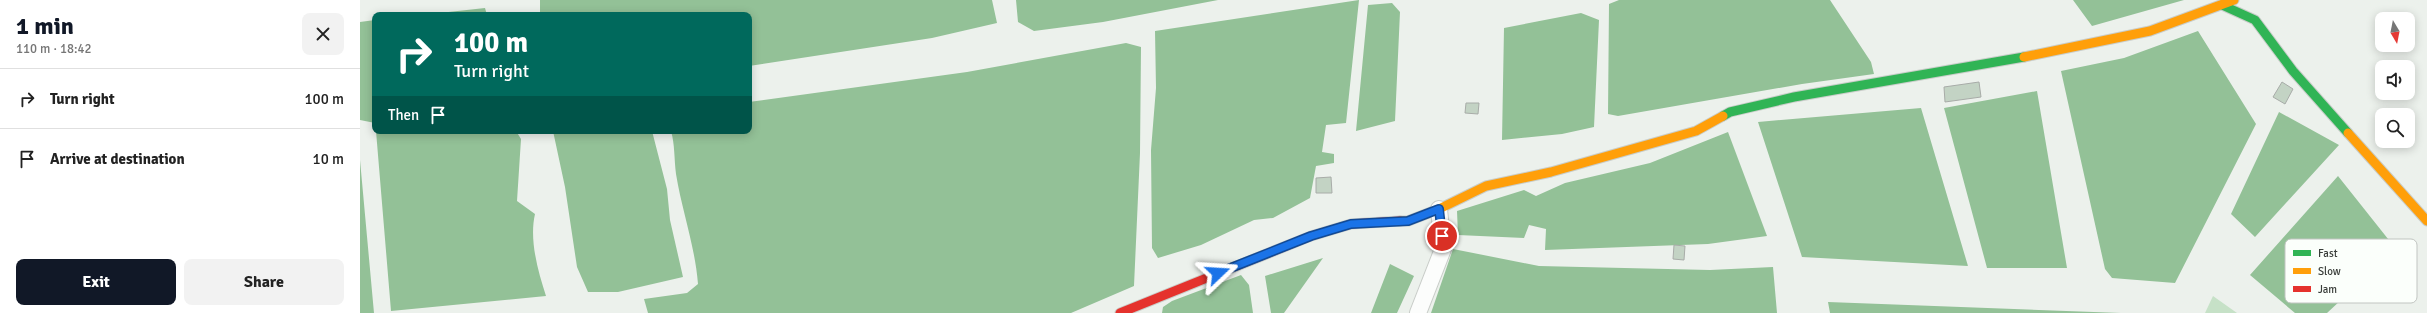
<!DOCTYPE html>
<meta charset="utf-8">
<style>
:root{--surface:#fff;--page:#f2f2f2;--text:#222;--muted:#767676;--line:#e0e0e0;--accent:#111827}
body{margin:0;font-family:Signika,sans-serif;background:var(--page);color:var(--text);height:100vh;display:flex;flex-direction:column;font-size:15px;white-space:nowrap}
*{box-sizing:border-box;margin:0}
p{font-size:13px;color:var(--muted)}
.icon{flex:none;width:22px;height:22px;fill:none;stroke:currentColor;stroke-width:2;stroke-linecap:round;stroke-linejoin:round}
.map{position:relative;flex:1;overflow:hidden}
.details{display:flex;flex-direction:column;background:var(--surface);width:360px}
.details>*{flex:none}
.top-card{position:absolute;left:12px;top:12px;width:380px;height:122px;border-radius:8px;box-shadow:0 2px 10px #0003;background:#00695c;color:#fff;overflow:hidden}
.needle{width:26px;rotate:170deg}
.buttons{position:absolute;left:2015px;top:12px;display:grid;gap:8px}
.buttons a{display:grid;place-items:center;width:40px;height:40px;border-radius:8px;background:var(--surface);box-shadow:0 2px 10px #0003;font-size:20px}
.pin{position:absolute;display:grid;place-items:center;width:34px;height:34px;color:#fff;margin:-17px;border:2px solid #fff;border-radius:50%;box-shadow:0 1px 4px #0007}
.me{position:absolute;width:44px;margin:-22px;rotate:70deg;stroke-linejoin:round;filter:drop-shadow(0 0 3px #0008)}
.turn{display:flex;align-items:center;gap:14px;height:84px;padding:0 16px;font-size:18px}
.turn .icon{width:52px;height:52px;stroke-width:2.5}
.turn b{display:block;font-size:28px;line-height:34px}
.then{display:flex;align-items:center;height:38px;padding:0 16px;background:#0003;gap:8px;font-size:15px}
.round{display:grid;place-items:center;flex:none;width:42px;height:42px;border-radius:8px;background:var(--page)}
.overview{display:flex;align-items:center;justify-content:space-between;height:68px;padding:0 16px}
h1{font-size:24px;font-weight:800;line-height:30px;color:var(--accent)}
.button{display:flex;gap:8px;margin-top:auto;padding:8px 16px}
.button a{flex:1;height:46px;border-radius:8px;background:var(--accent);color:#fff;font-size:16px;font-weight:800;line-height:46px;text-align:center}
.button a+a{background:var(--page);color:var(--text)}
ul{padding:0;list-style:none}
li{display:flex;align-items:center;gap:12px;height:60px;padding:0 16px;border-top:1px solid var(--line)}
li div{flex:1}
li b{display:block;font-size:15px}
li em{font-style:normal}
main{display:flex;flex:1;min-height:0}
.map>svg:first-child{display:block}
.green{fill:#c6e1c7}
.water{fill:#93c197}
.building{fill:#c3d3c4;stroke:#a8aca8}
.lines{fill:none;stroke-linecap:round;stroke-linejoin:round}
.street-casing{stroke:#c9cdc9;stroke-width:18}
.fast-casing{stroke:#c9cdc9;stroke-width:11}
.slow-casing{stroke:#c9cdc9;stroke-width:11}
.jam-casing{stroke:#c9cdc9;stroke-width:11}
.street{stroke:#fcfdfc;stroke-width:16}
.fast{stroke:#30b455;stroke-width:9}
.slow{stroke:#ff9f0a;stroke-width:9}
.jam{stroke:#e5322d;stroke-width:9}
.route-casing{stroke:#114b97;stroke-width:10}
.route{stroke:#1a73e8;stroke-width:7}
.key{fill:#fbfffb;stroke:#c1c5c1;stroke-width:1}
.key-label{font-size:11px;fill:#3a3e3a}
</style>
<main>
<section class="details">
<div class="overview"><div><h1>1 min</h1><p>110 m · 18:42</p></div><a class="round"><svg class="icon" aria-label="close" viewBox="0 0 24 24"><path d="M6 6l12 12M18 6L6 18"/></svg></a></div>
<ul>
<li><svg class="icon" aria-label="right" viewBox="0 0 24 24"><path d="M7 20v-9h11M14 6l5 5-5 5"/></svg><div><b>Turn right</b></div><em>100 m</em></li>
<li><svg class="icon" aria-label="arrive" viewBox="0 0 24 24"><path d="M6 21V4h12l-3 4 3 4H6"/></svg><div><b>Arrive at destination</b></div><em>10 m</em></li>
</ul>
<div class="button"><a>Exit</a><a>Share</a></div>
</section>
<div class="map">
<svg width="2067" height="313" viewBox="0 0 2067 313">
<rect width="100%" height="100%" fill="#ecf1ec"/>
<path class="green" d="M1853,296l24,17h-32z"/>
<path class="water" d="M180,0h452l5,23 -65,15 -183,28v-51h-209z
M656,0h202l-115,22 -69,9 -16,-9z
M999,0l-13,123 -20,2 -4,27 12,2v9l-18,3 -6,32 -37,20 -19,2 -53,25 -43,13 -6,-10 -1,-98 5,-62 -1,-57z
M1259,0h211l41,62 3,12 -72,10 -184,32 -10,-2 1,-110z
M1713,0h111l-92,26z
M1032,3l8,9 -5,109 -39,10 12,-126z
M125,8l2,7h-66z
M1221,13l18,7 -5,107 -32,7 -60,6 2,-112z
M15,20v103l-15,-3v-98z
M1838,31l58,93 -81,159 -63,-5 -7,-9 -44,-198 63,-13z
M766,43l15,4 -1,106 -6,133 -63,27h-423l-4,-14 43,-6 11,-9c-3,-38 -16,-73 -22,-110 -2,-15 -1,-29 -5,-43h78v-29l218,-30z
M1677,91l30,177h-80l-43,-160z
M1561,108l47,158 -166,-9 -44,-135z
M1919,112l60,33 -84,92 -24,-23z
M16,131h140l5,8 -4,62 18,13c-6,26 3,57 11,82l-155,15z
M193,131h99l15,58 3,31 13,57 -65,15h-30l-11,-25 -12,-80z
M1368,132l39,104 -59,8 -163,6 1,-21 -17,-4 -5,13 -66,-3 -1,-24 67,-21 12,6 29,-13 85,-20z
M0,160l14,153h-14z
M1978,176l58,73 -69,64h-32l-45,-38z
M1093,249l86,17 171,4 63,-3 4,46h-346z
M963,258l-39,55h-13l-6,-37z
M1030,264l24,12 -17,37h-26z
M881,275l8,10 4,28h-91l1,-6 9,-6z
M1468,302l293,11h-291z"/>
<path class="building" d="M1619,82l2,15 -36,5 -1,-15z
M1922,82l11,7 -8,15 -12,-7z
M1106,103h13l-1,11 -13,-1z
M971,177l1,16h-16v-15z
M1314,245l11,1 -1,14 -11,-1z"/>
<g class="lines">
<g class="street-casing">
<path id="street" d="M1058,313l25,-64 -4,-40"/>
</g>
<g class="fast-casing">
<path id="fast" d="M1862,5l33,15 38,51 55,62
M1363,116l7,-4 64,-15 230,-40"/>
</g>
<g class="slow-casing">
<path id="slow" d="M1664,57l126,-26 84,-31
M1988,133l79,88
M1040,221h8l31,-12 47,-23 65,-14 145,-41 27,-15"/>
</g>
<g class="jam-casing">
<path id="jam" d="M760,313l191,-77 40,-12 49,-3"/>
</g>
<use href="#street" class="street"/>
<use href="#fast" class="fast"/>
<use href="#slow" class="slow"/>
<use href="#jam" class="jam"/>
</g>
<g class="lines">
<g class="route-casing">
<path id="route" d="M858,273l93,-37 40,-12 57,-3 31,-12 3,27"/>
</g>
<use href="#route" class="route"/>
</g>
<rect x="1925" y="239" width="132" height="64" rx="6" class="key"/>
<rect x="1933" y="250" width="18" height="6" fill="#30b455"/>
<rect x="1933" y="268" width="18" height="6" fill="#ff9f0a"/>
<rect x="1933" y="286" width="18" height="6" fill="#e5322d"/>
<g class="key-label">
<text x="1958" y="257">Fast</text>
<text x="1958" y="275">Slow</text>
<text x="1958" y="293">Jam</text>
</g>
</svg>
<div class="buttons">
<a><svg class="needle" viewBox="-14 -14 28 28"><path d="M0-13l5 13h-10z" fill="#e53935"/><path d="M0 13l5-13h-10z" fill="#767676"/></svg></a>
<a><svg class="icon" aria-label="sound" viewBox="0 0 24 24"><path d="M4 9h4l5-4v14l-5-4H4zM17 9q2 3 0 6"/></svg></a>
<a><svg class="icon" aria-label="search" viewBox="0 0 24 24"><circle cx="10" cy="10" r="6"/><path d="M15 15l6 6"/></svg></a>
</div>
<div class="pin" style="left:1082px;top:236px;background:#d93025"><svg class="icon" aria-label="arrive" viewBox="0 0 24 24"><path d="M6 21V4h12l-3 4 3 4H6"/></svg></div>
<svg class="me" style="left:858px;top:273px" viewBox="-20 -20 40 40"><path d="M0-17L14 15 0 8-14 15z" fill="#1a73e8" stroke="#fff" stroke-width="4"/></svg>
<div class="top-card">
<div class="turn"><svg class="icon" aria-label="right" viewBox="0 0 24 24"><path d="M7 20v-9h11M14 6l5 5-5 5"/></svg><div><b>100 m</b>Turn right</div></div>
<div class="then">Then<svg class="icon" aria-label="arrive" viewBox="0 0 24 24"><path d="M6 21V4h12l-3 4 3 4H6"/></svg></div>
</div>
</div>
</main>
